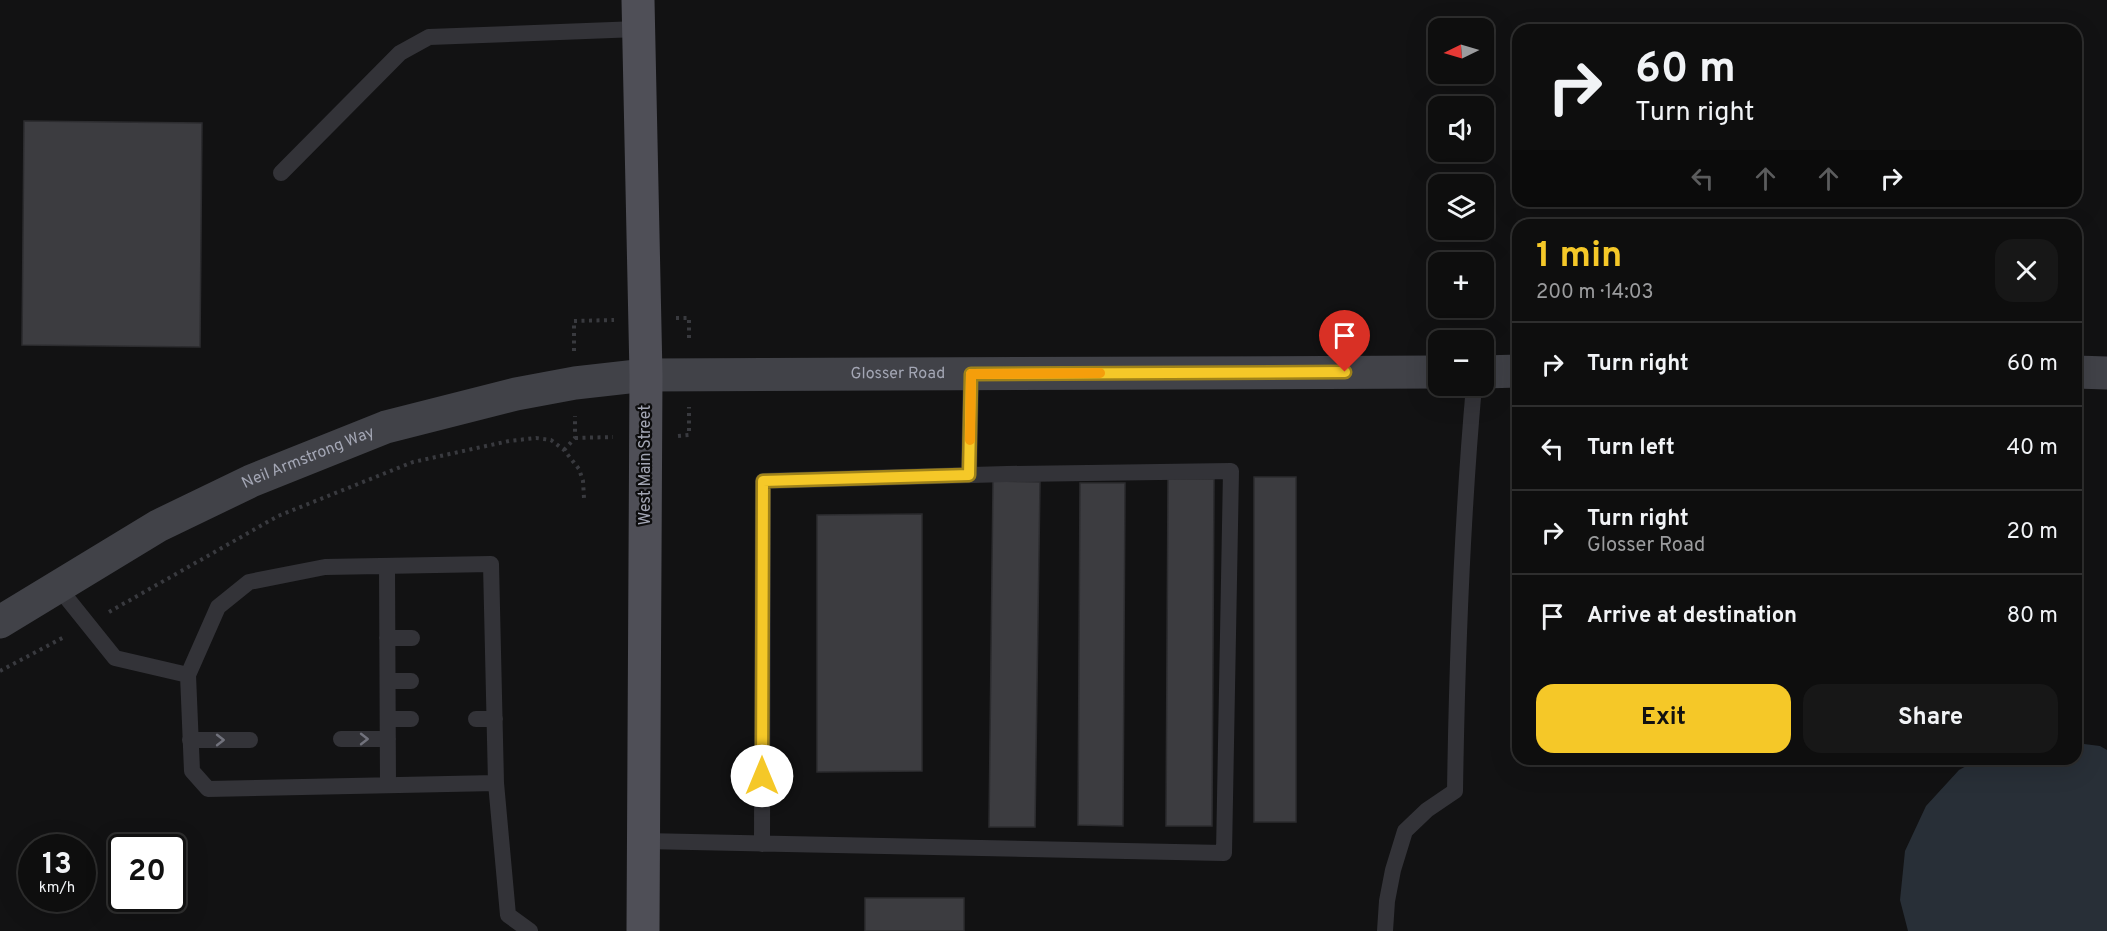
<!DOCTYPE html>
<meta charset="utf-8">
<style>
:root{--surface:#0e0e0e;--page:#171717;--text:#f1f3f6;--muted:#9b9c9e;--line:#2e2e2e;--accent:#f5c828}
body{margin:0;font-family:Overpass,sans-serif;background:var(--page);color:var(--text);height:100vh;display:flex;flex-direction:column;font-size:22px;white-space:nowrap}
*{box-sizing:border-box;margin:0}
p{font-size:20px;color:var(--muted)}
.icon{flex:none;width:33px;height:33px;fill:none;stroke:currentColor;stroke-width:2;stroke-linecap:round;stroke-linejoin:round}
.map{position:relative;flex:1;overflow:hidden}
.details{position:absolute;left:1512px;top:219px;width:570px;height:546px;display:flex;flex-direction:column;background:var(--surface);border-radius:18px;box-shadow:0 6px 24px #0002,0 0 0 2px var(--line)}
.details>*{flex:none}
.hud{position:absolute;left:1512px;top:24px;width:570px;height:183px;border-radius:18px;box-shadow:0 6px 24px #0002,0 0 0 2px var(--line);background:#0e0e0e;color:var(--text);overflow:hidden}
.needle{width:39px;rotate:265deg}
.controls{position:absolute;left:1428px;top:18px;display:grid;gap:12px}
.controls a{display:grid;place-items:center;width:66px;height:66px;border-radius:12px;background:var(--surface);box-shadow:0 6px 24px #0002,0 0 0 2px var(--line);font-size:30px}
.speed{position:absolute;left:18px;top:834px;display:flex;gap:12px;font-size:30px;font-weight:700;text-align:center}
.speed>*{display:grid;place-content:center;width:78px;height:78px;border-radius:50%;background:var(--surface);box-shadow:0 6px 24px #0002,0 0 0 2px var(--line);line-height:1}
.speed small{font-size:15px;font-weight:400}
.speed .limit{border:3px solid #111;border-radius:9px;background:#fff;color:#111}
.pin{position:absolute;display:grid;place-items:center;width:51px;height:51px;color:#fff;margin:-62px -26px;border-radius:50% 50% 50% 0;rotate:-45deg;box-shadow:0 0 6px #0007}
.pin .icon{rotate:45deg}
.me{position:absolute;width:66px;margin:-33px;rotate:0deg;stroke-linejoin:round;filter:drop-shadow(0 0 4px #0008)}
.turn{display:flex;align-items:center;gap:21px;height:126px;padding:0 24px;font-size:27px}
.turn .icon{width:78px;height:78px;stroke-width:2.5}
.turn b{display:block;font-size:42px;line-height:51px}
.lanes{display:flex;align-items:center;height:57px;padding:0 24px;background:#0003;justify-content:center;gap:30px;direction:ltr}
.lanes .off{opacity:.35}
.round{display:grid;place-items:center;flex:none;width:63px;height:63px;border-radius:18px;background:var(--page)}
.headline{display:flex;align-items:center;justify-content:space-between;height:102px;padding:0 24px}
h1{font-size:36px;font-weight:700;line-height:45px;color:var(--accent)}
.primary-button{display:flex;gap:12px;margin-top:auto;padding:12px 24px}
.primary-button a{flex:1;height:69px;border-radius:18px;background:var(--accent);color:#111;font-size:24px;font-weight:700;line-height:69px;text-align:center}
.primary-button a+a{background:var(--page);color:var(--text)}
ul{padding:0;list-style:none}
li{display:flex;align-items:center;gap:18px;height:84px;padding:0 24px;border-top:2px solid var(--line)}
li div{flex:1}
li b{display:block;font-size:22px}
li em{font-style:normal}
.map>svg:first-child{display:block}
.water{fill:#282f37}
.building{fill:#3c3c40;stroke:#2c2c2f;stroke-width:1.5}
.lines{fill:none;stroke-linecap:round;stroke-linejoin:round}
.path{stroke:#393a3f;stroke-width:4;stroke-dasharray:3 4.5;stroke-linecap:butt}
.lane{stroke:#333338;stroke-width:16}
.secondary{stroke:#414248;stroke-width:33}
.primary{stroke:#4f4f57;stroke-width:33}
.oneway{stroke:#71727c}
.route-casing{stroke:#9f821a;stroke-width:15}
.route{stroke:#f5c828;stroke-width:10}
.slow{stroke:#f59e0b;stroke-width:10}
.labels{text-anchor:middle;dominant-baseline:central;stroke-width:4.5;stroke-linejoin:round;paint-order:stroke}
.street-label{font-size:16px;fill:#a3a6b4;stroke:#0d0d0e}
</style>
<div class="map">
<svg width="2107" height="931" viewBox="0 0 2107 931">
<rect width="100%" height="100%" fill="#121213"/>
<path class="water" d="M2076,743l24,3 7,4v181h-199l-8,-31 5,-49 21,-45 33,-36 20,-11h97z"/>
<path class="building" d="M24,121l178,2 -2,224 -178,-2z
M1254,477h42v345h-42z
M1168,479h46l-2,347h-46z
M993,481l47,1 -5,345h-46z
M1080,483h45l-2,343 -45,-1z
M922,514v257l-105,1v-257z
M865,898h99v33h-99z"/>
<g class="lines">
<path class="path" d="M676,318h13v24
M574,351v-30l40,-1
M678,436l11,-1v-28
M575,438l38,-1
M564,450l11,-12v-22
M109,612l169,-96 135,-54 96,-21 27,-3 15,2 13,10 15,19 4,12 1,17
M0,671l66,-35"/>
<path class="lane" d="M281,173l119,-120 29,-16 209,-8
M969,475l2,-101
M387,566l1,219
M58,587l57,71 73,17 4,96 16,18 288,-6 12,132 22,16
M387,638h25
M188,675l30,-68 31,-25 76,-15 166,-3 5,219
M388,681h23
M388,719h23
M476,719h19
M341,739h47
M190,740h60
M644,841l580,12 7,-382 -224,3 -244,7 -1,363
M1385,931l2,-30 6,-31 12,-39 22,-21 28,-19c2,-135 7,-271 19,-405"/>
<g class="secondary">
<path d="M1484,372l34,-1"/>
<path d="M2076,372l31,1"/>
<path id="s1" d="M0,622l158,-96 93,-45 135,-54 130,-33 59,-11 71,-8 792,-3"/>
</g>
<path class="primary" d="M638,0l8,375 -3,556"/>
</g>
<defs><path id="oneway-chevron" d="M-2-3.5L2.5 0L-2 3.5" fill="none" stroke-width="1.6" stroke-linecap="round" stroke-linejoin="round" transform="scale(1.5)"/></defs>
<g class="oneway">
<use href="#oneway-chevron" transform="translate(364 739)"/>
<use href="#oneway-chevron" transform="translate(220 740)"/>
</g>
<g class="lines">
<g class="route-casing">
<path id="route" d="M762,776l1,-295 206,-6 2,-101 374,-2"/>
</g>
<use href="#route" class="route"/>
<path class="slow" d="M970,440l1,-66 129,-1"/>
</g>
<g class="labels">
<g class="street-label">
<text stroke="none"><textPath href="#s1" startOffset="951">Glosser Road</textPath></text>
<text stroke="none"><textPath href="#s1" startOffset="350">Neil Armstrong Way</textPath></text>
<text transform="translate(646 465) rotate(-90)">West Main Street</text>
</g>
</g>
</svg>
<div class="controls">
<a><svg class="needle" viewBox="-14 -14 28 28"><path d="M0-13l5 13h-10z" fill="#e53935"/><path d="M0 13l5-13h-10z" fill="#9b9c9e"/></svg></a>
<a><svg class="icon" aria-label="sound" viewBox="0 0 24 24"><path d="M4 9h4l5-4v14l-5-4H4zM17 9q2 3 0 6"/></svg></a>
<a><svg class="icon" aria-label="layers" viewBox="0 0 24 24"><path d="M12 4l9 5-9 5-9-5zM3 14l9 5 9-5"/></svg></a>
<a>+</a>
<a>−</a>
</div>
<div class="speed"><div>13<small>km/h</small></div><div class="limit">20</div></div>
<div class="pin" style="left:1345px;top:372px;background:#d93025"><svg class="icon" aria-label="arrive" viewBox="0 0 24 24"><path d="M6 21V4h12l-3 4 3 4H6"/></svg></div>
<svg class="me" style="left:762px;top:776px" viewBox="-20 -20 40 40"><circle r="19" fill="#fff"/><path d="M0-13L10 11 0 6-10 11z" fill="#f5c828"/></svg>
<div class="hud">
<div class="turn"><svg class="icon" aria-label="right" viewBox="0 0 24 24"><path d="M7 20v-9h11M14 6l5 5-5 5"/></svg><div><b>60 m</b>Turn right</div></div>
<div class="lanes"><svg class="icon off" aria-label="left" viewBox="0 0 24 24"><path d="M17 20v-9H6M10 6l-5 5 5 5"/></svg><svg class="icon off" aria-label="ahead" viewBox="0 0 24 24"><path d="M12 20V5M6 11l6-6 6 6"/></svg><svg class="icon off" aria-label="ahead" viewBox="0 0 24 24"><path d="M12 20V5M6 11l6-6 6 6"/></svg><svg class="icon" aria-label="right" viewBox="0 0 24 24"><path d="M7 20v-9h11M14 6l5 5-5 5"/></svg></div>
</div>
<section class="details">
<div class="headline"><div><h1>1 min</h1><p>200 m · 14:03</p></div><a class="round"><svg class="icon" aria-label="close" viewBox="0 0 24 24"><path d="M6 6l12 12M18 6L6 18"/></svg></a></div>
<ul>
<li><svg class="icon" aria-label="right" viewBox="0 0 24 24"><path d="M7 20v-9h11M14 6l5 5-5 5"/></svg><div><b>Turn right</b></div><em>60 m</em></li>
<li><svg class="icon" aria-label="left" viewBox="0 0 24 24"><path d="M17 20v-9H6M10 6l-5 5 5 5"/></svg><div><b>Turn left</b></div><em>40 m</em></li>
<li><svg class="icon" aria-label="right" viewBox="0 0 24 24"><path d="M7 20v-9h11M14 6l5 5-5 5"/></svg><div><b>Turn right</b><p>Glosser Road</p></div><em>20 m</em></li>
<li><svg class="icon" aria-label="arrive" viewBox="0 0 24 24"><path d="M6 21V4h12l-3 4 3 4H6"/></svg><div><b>Arrive at destination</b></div><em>80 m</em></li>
</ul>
<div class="primary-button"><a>Exit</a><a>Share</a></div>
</section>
</div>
